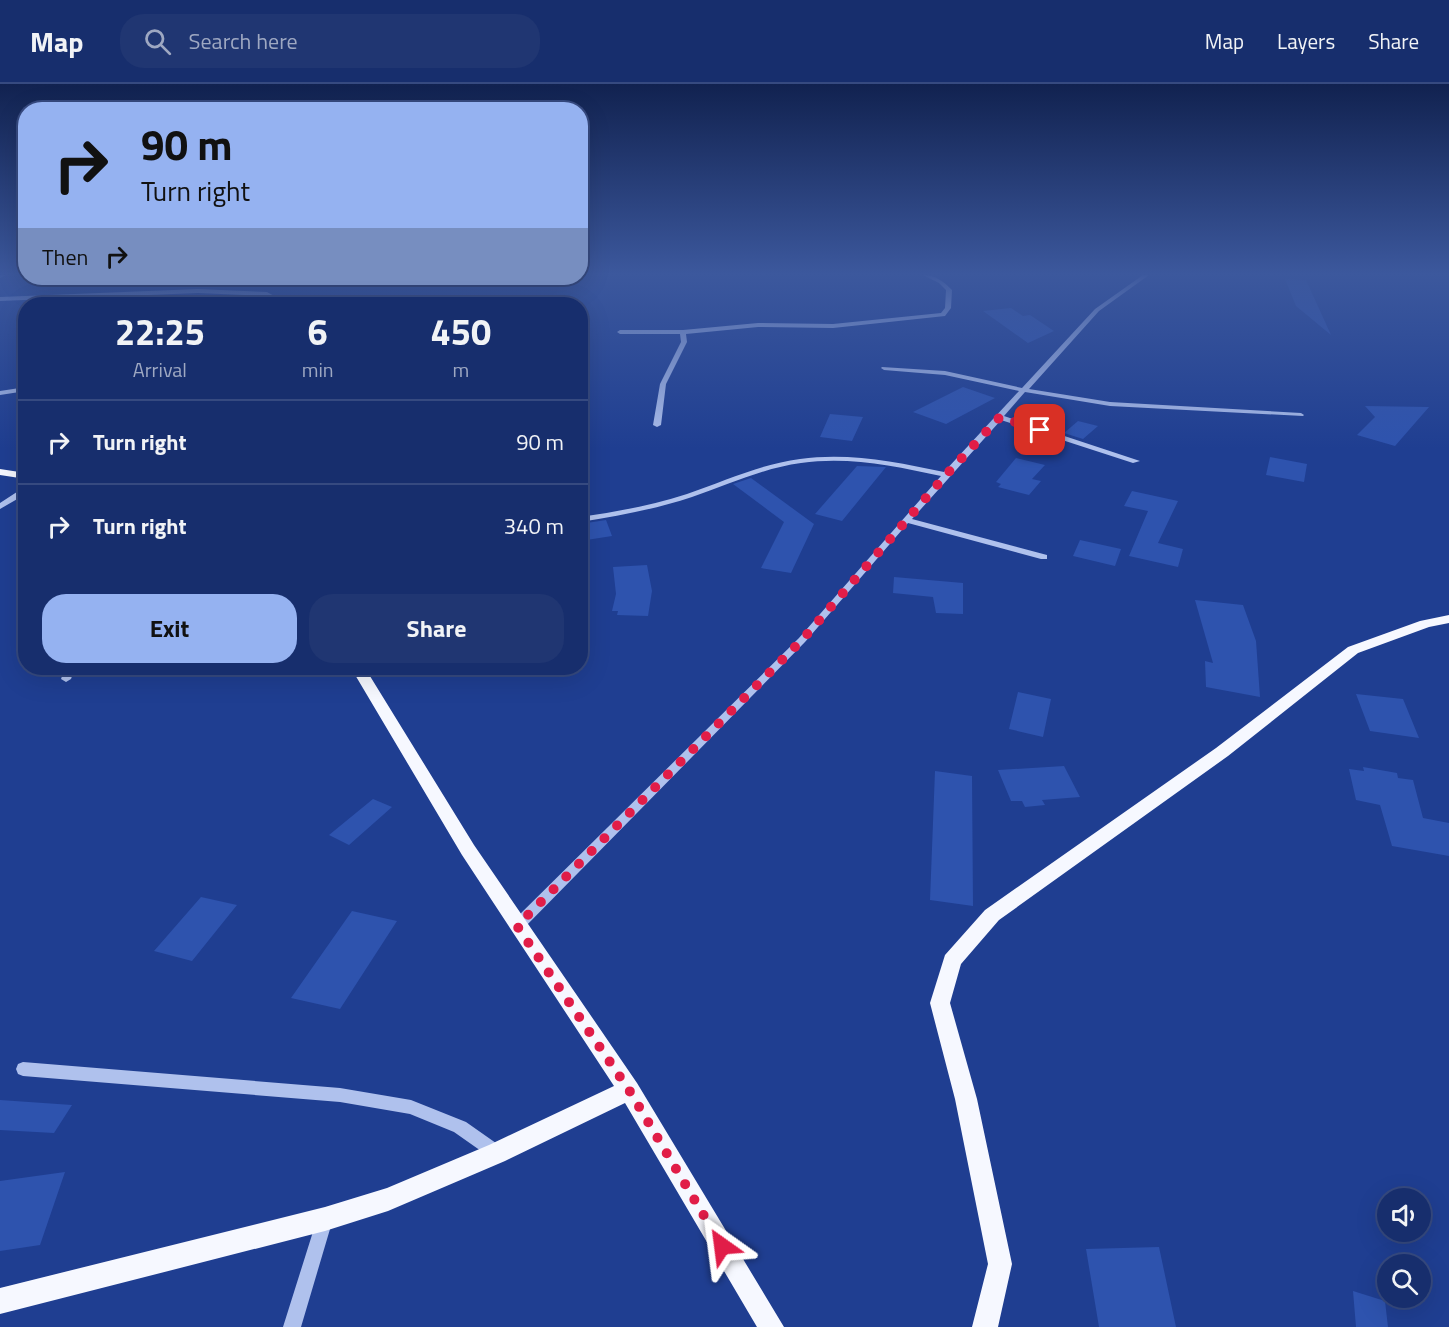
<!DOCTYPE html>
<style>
:root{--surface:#172e6d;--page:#203672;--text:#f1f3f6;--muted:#9ea8c2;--line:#364a80;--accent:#95b2f1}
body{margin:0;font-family:"Titillium Web",sans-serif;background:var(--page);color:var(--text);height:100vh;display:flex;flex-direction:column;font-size:22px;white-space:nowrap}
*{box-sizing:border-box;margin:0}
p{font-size:20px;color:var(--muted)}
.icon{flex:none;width:33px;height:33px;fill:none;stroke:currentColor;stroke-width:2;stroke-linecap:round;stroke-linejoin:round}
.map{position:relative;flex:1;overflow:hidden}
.sheet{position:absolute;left:18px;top:213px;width:570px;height:378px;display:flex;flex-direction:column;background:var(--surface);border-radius:24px;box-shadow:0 6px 24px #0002,0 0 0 2px var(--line)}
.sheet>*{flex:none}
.banner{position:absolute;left:18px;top:18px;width:570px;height:183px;border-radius:24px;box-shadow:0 6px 24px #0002,0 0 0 2px var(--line);background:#95b2f1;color:#111;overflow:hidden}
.tools{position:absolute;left:1377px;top:1104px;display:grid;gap:12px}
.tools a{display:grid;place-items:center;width:54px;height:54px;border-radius:50%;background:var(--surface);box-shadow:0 6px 24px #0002,0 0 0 2px var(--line);font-size:30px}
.pin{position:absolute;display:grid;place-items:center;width:51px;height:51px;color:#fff;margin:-26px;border-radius:12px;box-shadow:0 3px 9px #0006}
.me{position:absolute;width:66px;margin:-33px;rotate:329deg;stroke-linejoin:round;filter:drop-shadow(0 0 4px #0008)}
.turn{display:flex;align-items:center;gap:21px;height:126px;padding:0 24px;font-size:27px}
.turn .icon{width:78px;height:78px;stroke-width:2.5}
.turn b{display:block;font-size:42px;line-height:51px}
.then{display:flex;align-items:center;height:57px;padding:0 24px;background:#0003;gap:12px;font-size:22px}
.eta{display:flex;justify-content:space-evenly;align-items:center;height:102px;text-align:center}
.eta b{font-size:36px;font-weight:700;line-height:42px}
.action{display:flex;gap:12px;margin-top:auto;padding:12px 24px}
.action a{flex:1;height:69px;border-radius:24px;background:var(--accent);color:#111;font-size:24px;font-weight:700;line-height:69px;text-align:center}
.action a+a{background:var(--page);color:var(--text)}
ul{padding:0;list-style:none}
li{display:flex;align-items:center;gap:18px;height:84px;padding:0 24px;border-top:2px solid var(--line)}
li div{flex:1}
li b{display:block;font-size:22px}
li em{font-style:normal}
header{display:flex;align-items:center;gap:36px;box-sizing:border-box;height:84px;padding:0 30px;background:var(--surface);border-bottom:2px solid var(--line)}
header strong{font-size:28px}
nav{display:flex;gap:33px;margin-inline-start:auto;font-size:21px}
.search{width:420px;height:54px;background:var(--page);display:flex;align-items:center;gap:15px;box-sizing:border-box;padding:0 21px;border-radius:24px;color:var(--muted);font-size:22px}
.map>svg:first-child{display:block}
.building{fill:#2e53ae}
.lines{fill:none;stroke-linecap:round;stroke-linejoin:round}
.minor{fill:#afc1ed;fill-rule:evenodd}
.major{fill:#f6f8ff;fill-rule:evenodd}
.route{stroke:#e11d48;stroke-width:10;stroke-dasharray:0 18}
</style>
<header>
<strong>Map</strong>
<div class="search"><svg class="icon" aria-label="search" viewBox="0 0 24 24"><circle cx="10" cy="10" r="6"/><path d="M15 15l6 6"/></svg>Search here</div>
<nav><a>Map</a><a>Layers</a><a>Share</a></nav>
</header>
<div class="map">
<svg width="1449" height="1243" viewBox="0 0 1449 1243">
<rect width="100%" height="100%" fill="#1f3e91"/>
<path class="building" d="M1285,195l21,1 25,55 -35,-29z
M1011,224l12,8 7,-1 24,16 -26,12 -45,-32z
M963,303l32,11 -49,26 -33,-12z
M1365,322l64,1 -34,39 -38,-11 18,-18z
M830,330l33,3 -11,24 -32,-4z
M1078,337l20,5 -15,13 -19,-6z
M1270,373l37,7 -3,18 -38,-7z
M1016,374l29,7 -13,14 9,2 -12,14 -31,-8 3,-3 -5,-2z
M857,382l29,1 -44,54 -27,-7z
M751,394l63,46 -23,49 -30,-5 23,-46 -51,-38z
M1132,407l46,10 -20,42 25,6 -5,18 -49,-11 19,-45 -24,-5z
M606,436l6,16 -32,5v-17z
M1080,456l41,9 -6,17 -42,-10z
M647,481l5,26 -4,25 -31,-1 1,-4h-6l4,-17 -3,-27z
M894,493l69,6v31l-27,-1 -3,-16 -40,-4z
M1195,516l48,5 13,36 4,56 -54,-10 -1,-26 8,2z
M1018,608l33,7 -8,38 -34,-8z
M1356,610l47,5 16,39 -49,-7z
M1064,682l16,31 -38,3 3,5 -20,2 -3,-6h-11l-13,-31z
M1363,683l34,6 1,5 15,2 10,38 26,5v33l-57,-10 -12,-41 -24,-5 -7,-31 15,2z
M935,687l37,5 1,130 -43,-6z
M373,715l19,8 -43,38 -20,-10z
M201,813l36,8 -45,56 -38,-10z
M352,827l45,10 -57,88 -49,-11z
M0,1016l72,5 -18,28 -54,-3z
M65,1088l-25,73 -40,6v-70z
M1159,1163l17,80h-77l-13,-78z
M1353,1207l32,10 3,26h-32z"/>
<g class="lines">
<path class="minor" d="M0,191h6l-6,3z
M923,191c12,0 20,6 29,15l-1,18 -6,8 -112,12 -75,-1 -72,7 1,8 -21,42 -5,41 -4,2 -4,-2 7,-41 21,-42 -1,-8h-60l-3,-2 3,-2h63l75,-7 75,1 108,-11 4,-5 1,-18 -7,-7z
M1143,191h6l-50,36 -70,78 81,13 191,11 3,2 -1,1 -193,-10 -85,-14 -21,24 136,45 -7,2 -132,-43 -89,99 135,36v4h-6l-133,-36 -103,119 -283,288 -5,1 -5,-1 -2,-4 2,-4 287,-284 142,-162c-46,-10 -93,-20 -140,-13 -38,5 -73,22 -109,34 -36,12 -74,19 -112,25v-5c36,-5 73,-12 107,-23 38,-13 74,-30 113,-35 48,-7 97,3 144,13l75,-81 -74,-16 -61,-5 -3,-2 1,-1 63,4 77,17 73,-79z
M198,205l69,3 9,5 -4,7h-4l2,-6 -4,-2 -68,-3 -198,8v-4z
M26,303v4l-26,4v-4z
M23,404h3v6l-26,15v-6z
M65,584h10l-4,11 -5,3 -5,-3z
M23,978l317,26 71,12 55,22 37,26 2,5 -2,5 -6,3 -6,-3 -37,-26 -44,-18 -70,-12 -317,-26 -5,-2 -2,-5 2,-5z
M325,1127l6,2 2,6 -32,108h-18l34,-108 2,-6z"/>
<path class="major" d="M0,385l26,4v6l-26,-4z
M1449,531v8l-20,4 -71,26 -130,103 -229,164 -38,44 -11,39 27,96 35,165 -14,63h-26l16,-63 -33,-165 -25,-96 15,-48 40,-45 231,-162 132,-101 72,-26z
M351,584h14l109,177 163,238 147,244h-27l-132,-224 -120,58 -117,50 -63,20 -325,83v-26l325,-81 62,-19 102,-43 125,-59 -152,-231z"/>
</g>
<linearGradient id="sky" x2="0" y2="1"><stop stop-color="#112250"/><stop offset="0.52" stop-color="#3c589d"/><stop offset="1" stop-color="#3c589d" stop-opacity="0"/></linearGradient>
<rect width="1449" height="365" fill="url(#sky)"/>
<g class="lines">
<path class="route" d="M722,1162l-93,-156 -112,-164 285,-286 144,-165 54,-58 40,13"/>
</g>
</svg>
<div class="tools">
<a><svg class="icon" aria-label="sound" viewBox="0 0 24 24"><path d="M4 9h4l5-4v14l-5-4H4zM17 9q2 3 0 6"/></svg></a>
<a><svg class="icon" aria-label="search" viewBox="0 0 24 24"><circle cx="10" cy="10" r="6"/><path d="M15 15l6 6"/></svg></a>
</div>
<div class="pin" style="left:1040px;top:346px;background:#d93025"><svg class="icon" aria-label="arrive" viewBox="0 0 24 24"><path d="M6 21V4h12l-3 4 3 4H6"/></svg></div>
<svg class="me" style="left:722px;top:1162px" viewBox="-20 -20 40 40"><path d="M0-17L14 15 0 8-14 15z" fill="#e11d48" stroke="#fff" stroke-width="4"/></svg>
<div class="banner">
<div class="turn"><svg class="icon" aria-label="right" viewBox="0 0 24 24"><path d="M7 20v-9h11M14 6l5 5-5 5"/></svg><div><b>90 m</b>Turn right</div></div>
<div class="then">Then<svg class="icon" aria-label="right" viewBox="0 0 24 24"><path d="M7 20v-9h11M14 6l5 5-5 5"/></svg></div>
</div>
<section class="sheet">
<div class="eta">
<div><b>22:25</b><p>Arrival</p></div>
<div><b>6</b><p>min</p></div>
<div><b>450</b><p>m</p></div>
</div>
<ul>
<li><svg class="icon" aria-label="right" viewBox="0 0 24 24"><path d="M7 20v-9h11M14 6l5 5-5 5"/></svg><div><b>Turn right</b></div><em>90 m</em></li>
<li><svg class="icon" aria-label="right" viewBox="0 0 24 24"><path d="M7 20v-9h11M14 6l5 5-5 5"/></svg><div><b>Turn right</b></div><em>340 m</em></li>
</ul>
<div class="action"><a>Exit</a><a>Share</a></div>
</section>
</div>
